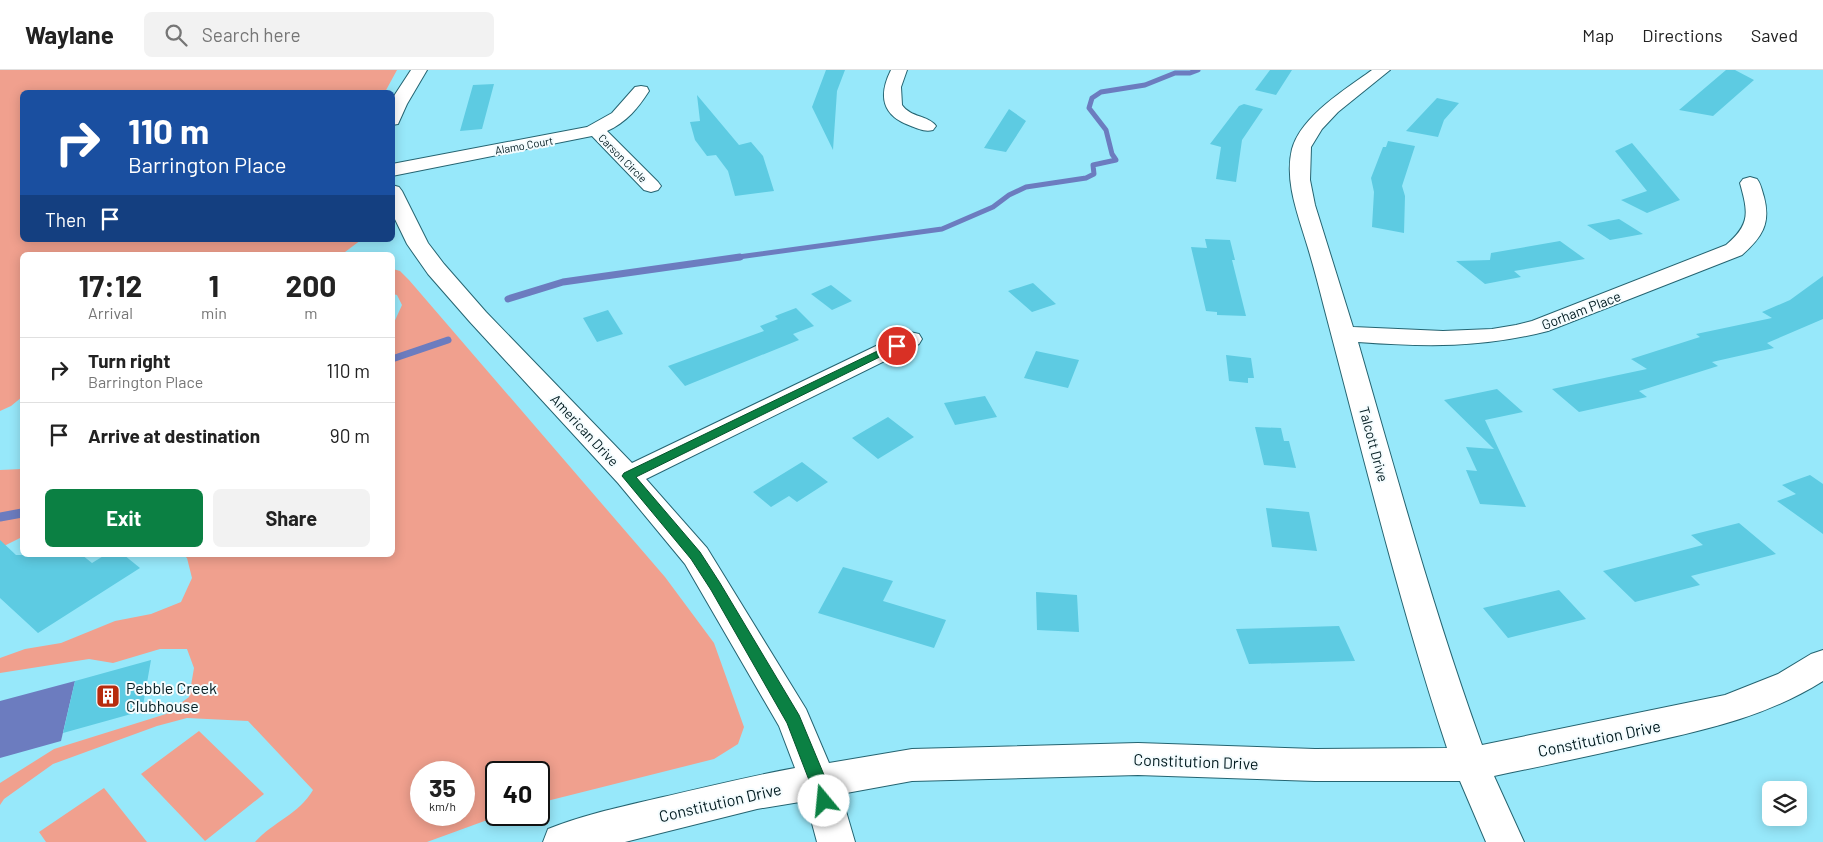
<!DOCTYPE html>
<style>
:root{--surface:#fff;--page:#f2f2f2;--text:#222;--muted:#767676;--line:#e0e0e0;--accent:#0b8043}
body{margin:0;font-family:Barlow,sans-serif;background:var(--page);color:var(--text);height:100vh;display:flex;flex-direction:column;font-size:19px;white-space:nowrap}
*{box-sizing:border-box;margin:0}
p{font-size:16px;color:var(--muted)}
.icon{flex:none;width:28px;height:28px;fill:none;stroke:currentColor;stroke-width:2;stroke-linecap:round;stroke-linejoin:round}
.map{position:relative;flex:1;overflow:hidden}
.panel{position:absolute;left:20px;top:182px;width:375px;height:305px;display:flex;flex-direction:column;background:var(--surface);border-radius:8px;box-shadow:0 2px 12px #0003}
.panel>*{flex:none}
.banner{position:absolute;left:20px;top:20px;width:375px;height:152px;border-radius:8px;box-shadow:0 2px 12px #0003;background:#1a4fa0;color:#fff;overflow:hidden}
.fabs{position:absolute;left:1762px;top:711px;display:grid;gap:10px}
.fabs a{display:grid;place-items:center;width:45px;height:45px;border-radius:8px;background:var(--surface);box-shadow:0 2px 12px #0003;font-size:25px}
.speed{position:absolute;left:410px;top:691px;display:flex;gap:10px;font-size:25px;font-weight:700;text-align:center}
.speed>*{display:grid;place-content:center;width:65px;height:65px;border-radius:50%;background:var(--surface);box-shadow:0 2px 12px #0003;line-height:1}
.speed small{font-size:12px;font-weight:400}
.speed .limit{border:2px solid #111;border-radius:8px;background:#fff;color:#111}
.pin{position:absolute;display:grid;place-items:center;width:42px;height:42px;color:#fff;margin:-21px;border:2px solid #fff;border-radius:50%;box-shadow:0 1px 5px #0007}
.me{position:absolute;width:55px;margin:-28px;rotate:343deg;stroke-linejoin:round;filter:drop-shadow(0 0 4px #0008)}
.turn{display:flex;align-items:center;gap:18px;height:105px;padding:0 25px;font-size:22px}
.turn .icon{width:65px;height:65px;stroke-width:2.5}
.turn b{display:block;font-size:35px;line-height:42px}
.then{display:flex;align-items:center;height:48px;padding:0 25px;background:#0003;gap:10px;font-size:19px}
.eta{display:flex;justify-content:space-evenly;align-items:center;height:85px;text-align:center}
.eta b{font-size:30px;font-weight:700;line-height:35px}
.primary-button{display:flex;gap:10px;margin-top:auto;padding:10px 25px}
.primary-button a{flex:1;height:58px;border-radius:8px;background:var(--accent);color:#fff;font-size:20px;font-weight:700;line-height:58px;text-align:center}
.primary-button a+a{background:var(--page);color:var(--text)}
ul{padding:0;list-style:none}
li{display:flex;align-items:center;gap:15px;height:65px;padding:0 25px;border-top:1px solid var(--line)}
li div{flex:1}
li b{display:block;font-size:19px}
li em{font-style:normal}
header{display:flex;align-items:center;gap:30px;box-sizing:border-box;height:70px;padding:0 25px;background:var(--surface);border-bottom:1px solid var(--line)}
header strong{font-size:24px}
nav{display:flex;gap:28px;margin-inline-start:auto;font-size:18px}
.search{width:350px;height:45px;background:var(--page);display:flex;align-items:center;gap:12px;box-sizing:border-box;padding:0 18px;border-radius:8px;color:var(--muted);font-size:19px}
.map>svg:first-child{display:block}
.green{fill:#f0a08e;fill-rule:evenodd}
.water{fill:#6c7cbf}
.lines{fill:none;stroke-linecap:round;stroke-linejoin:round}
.stream-far2{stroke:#6c7cbf;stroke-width:5}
.stream-far1{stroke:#6c7cbf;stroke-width:7}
.stream{stroke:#6c7cbf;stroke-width:9}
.building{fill:#5dcbe2}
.minor-casing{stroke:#256471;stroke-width:2}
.minor{fill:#fff;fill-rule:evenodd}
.route{fill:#0b8043;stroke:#07532c}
.labels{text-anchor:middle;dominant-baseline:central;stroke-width:4;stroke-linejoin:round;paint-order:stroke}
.far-street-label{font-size:11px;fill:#021b20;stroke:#f4fcfe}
.street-label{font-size:14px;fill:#021b20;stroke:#f4fcfe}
.near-poi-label{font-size:16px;fill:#021b20;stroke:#f4fcfe;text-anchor:start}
.near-street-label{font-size:16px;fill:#021b20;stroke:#f4fcfe}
</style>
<header>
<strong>Waylane</strong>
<div class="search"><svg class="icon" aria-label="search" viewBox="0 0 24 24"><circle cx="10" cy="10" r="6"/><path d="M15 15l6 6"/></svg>Search here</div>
<nav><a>Map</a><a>Directions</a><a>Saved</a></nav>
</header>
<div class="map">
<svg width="1823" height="772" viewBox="0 0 1823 772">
<rect width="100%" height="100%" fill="#97e8fa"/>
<path class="green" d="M0,0h397l-12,22h-363v148h339l-20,15h-319v142l-11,9 -11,5z
M393,199l7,2 9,9 256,297 49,66 30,84 -6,17 -24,15 -175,44v-31h-43v43h5l-74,27h-172c18,-20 44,-28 58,-52l-65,-69 -61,-3 -30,8 -104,38 -49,35 -4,6v-22l54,-34 112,-35 23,-17 5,-29 -7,-19h-27l-47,14 -24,-4 -89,14v-15l25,-9 36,-6 54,-22 36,-7 30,-12 11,-24 -5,-20 -4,-3h209v-228l10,-22 -5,-10 -4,-1zM464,702v43h-43v-43z
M22,399v68l-22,11v-78z
M199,661l65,63 -59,47 -64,-67z
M104,718l43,54h-101l-7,-10z"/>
<path class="water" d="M75,611l-14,60 -61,17v-57z"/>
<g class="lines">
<path class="stream-far2" d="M731,188l211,-29 51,-22 16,-12 17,-8 60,-9 8,-4 -1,-9 23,-5 -4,-6 -6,-24 -17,-22 3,-10 9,-6 44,-7 30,-12h15l8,-3"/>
<path class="stream-far1" d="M508,229l55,-17 177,-25
M392,289l56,-19"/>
<path class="stream" d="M0,447l22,-4"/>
</g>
<path class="building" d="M826,0h19l-8,21 -4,59 -21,-43z
M1270,0h22l-16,25 -21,-5z
M1726,0h9l19,10 -41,36 -34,-6z
M494,14l-12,45 -22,2 13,-46z
M697,25l42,50 12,-3 12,14 11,35 -39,5 -7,-25 -12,-16 -9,1 -12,-16 -5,-18 10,-1z
M1437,28l22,5 -15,17 -6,17 -32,-6z
M1244,34l19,5 -21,31 -6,42 -20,-3 5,-32 -11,-3 29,-38z
M1009,39l17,12 -20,31 -22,-4z
M1388,71l27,5 -13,40 3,10 -1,37 -32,-6 2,-35 -3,-14 12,-31h3z
M1632,73l48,57 -33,13 -26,-13 26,-9 -32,-40z
M1619,149l24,15 -33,6 -23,-15z
M1205,169l25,1 5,20h-3l14,56 -29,-1v-3l-11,-1 -15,-64 16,1z
M1560,171l25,18 -71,12 7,6 -36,7 -29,-23 34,-1 1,-7z
M1823,206v43l-56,24 7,5 -62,14 6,4 -79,25 8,6 -68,15 -27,-23 95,-20 -16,-10 69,-22 -4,-3 76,-16 -10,-6 28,-12z
M1033,213l23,21 -24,8 -24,-21z
M831,215l21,16 -20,9 -21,-16z
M796,238l18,18 -21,8 6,6 -114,46 -17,-20 96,-35 -4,-5 18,-7 -3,-3z
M608,240l15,24 -26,8 -14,-24z
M1036,281l43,9 -11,28 -44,-10z
M1226,285l25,3 3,20h-6v5l-19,-2z
M1497,319l26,23 -38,8 41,87 -46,-3 -14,-34 11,1 -11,-24 28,2 -50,-49z
M985,326l12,21 -42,8 -11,-22z
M888,347l26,20 -36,22 -26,-21z
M1255,357l26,1 3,13h5l7,27 -32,-3z
M802,392l26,20 -31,20 -8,-6 -18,11 -18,-15z
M1810,405l13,9v50l-46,-33 19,-7 -14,-9z
M1266,438l43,4 8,39 -45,-4z
M1739,453l37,31 -85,22 9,9 -65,17 -32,-31 100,-26 -12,-10z
M0,470l16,15h66l10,8 13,-8h19l16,13 -102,65 -38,-35z
M843,497l50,14 -10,20 63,19 -12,28 -116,-35z
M1559,520l27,29 -78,19 -25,-30z
M1036,522l41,3 2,37 -42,-2z
M1339,556l16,35 -106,3 -13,-35z
M151,590l-9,51 -79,22 12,-52z"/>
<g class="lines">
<g class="minor-casing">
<path id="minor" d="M411,0h16l-20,34 -9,20 -6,1v-26z
M891,0h16l-6,17 1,18c9,13 26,10 34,21l-3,4c-8,2 -14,-1 -22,-4 -29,-10 -33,-30 -20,-56z
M1372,0h18l-52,42 -16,17 -11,18 -1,33 5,25 38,122 90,4 49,-2 24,-4 16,-4 194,-76c25,-21 22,-33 14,-62l3,-4 7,-2 7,2c4,5 5,12 7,18 7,27 -2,40 -22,58l-194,76c-66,17 -122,16 -190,11 39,135 76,271 124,403l243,-50 53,-21 33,-20 12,-4v31c-54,34 -110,47 -172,61 -52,12 -104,23 -157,34l30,66h-38l-26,-61h-145l-177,-6 -226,6 -71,13 14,48h-38l-11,-41 -49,8 -132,33h-82l5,-13c37,-15 77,-23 115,-32 44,-10 88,-21 132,-29l-16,-42 -94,-162 -67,-81 -148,-161 -42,-48 -21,-30 -15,-31v-28l7,2 3,4 26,52 16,21 42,48 146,151 269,-129 9,-2 9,2 3,5 -3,5 -273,135 61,69 99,161 23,54 83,-14 226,-6 177,6 132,-1c-48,-145 -84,-294 -123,-441 -5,-20 -10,-39 -16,-59 -9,-31 -24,-66 -16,-99 9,-33 54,-60 80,-79z
M641,16l6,1 2,4c-11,17 -22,31 -42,40l51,51 3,4 -3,4 -7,2 -7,-2 -52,-54 -200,40v-12l195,-37 25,-14 23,-26z"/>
</g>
<use href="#minor" class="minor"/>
</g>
<path class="route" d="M894,273h3l5,3 -266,131 64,75 20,31 79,132 28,67 5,19 -2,5 -6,2 -5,-2 -32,-83 -76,-133 -20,-31 -69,-83 2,-3z"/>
<defs>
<g id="building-square" transform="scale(1.25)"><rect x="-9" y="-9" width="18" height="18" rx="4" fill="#b72b0d" stroke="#f4fcfe"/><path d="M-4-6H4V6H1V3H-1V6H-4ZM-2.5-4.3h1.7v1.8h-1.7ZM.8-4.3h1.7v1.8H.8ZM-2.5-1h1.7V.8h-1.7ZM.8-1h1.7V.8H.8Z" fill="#fff"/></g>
</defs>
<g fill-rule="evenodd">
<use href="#building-square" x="108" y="626"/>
</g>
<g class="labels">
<g class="far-street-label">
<text transform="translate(524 75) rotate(-10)">Alamo Court</text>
<text transform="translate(623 88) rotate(45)">Carson Circle</text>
</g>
<g class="street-label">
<text transform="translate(1581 240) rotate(-21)">Gorham Place</text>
<text transform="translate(585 360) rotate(47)">American Drive</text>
<text transform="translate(1374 374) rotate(75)">Talcott Drive</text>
</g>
<g class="near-poi-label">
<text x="126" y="617">Pebble Creek<tspan x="126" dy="18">Clubhouse</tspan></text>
</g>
<g class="near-street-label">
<text transform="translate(1599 668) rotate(-12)">Constitution Drive</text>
<text transform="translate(1196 691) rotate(2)">Constitution Drive</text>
<text transform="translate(720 732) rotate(-13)">Constitution Drive</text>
</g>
</g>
</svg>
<div class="fabs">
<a><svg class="icon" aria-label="layers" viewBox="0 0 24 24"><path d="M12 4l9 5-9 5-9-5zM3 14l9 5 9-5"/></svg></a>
</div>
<div class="speed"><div>35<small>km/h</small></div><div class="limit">40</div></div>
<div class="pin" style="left:897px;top:276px;background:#d93025"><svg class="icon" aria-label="arrive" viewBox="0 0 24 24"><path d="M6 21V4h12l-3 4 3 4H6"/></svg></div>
<svg class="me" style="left:824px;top:731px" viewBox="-20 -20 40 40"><circle r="19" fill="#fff"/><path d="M0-13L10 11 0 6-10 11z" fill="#0b8043"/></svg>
<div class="banner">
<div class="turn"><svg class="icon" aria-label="right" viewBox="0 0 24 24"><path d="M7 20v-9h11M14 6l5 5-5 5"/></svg><div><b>110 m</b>Barrington Place</div></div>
<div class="then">Then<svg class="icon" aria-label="arrive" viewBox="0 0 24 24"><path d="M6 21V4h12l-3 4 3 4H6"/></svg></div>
</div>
<section class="panel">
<div class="eta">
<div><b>17:12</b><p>Arrival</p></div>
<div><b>1</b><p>min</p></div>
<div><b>200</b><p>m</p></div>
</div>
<ul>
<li><svg class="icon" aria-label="right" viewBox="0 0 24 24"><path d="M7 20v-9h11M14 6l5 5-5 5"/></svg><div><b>Turn right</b><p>Barrington Place</p></div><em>110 m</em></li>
<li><svg class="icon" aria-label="arrive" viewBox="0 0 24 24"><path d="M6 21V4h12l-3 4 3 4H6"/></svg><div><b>Arrive at destination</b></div><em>90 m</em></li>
</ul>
<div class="primary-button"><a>Exit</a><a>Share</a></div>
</section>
</div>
